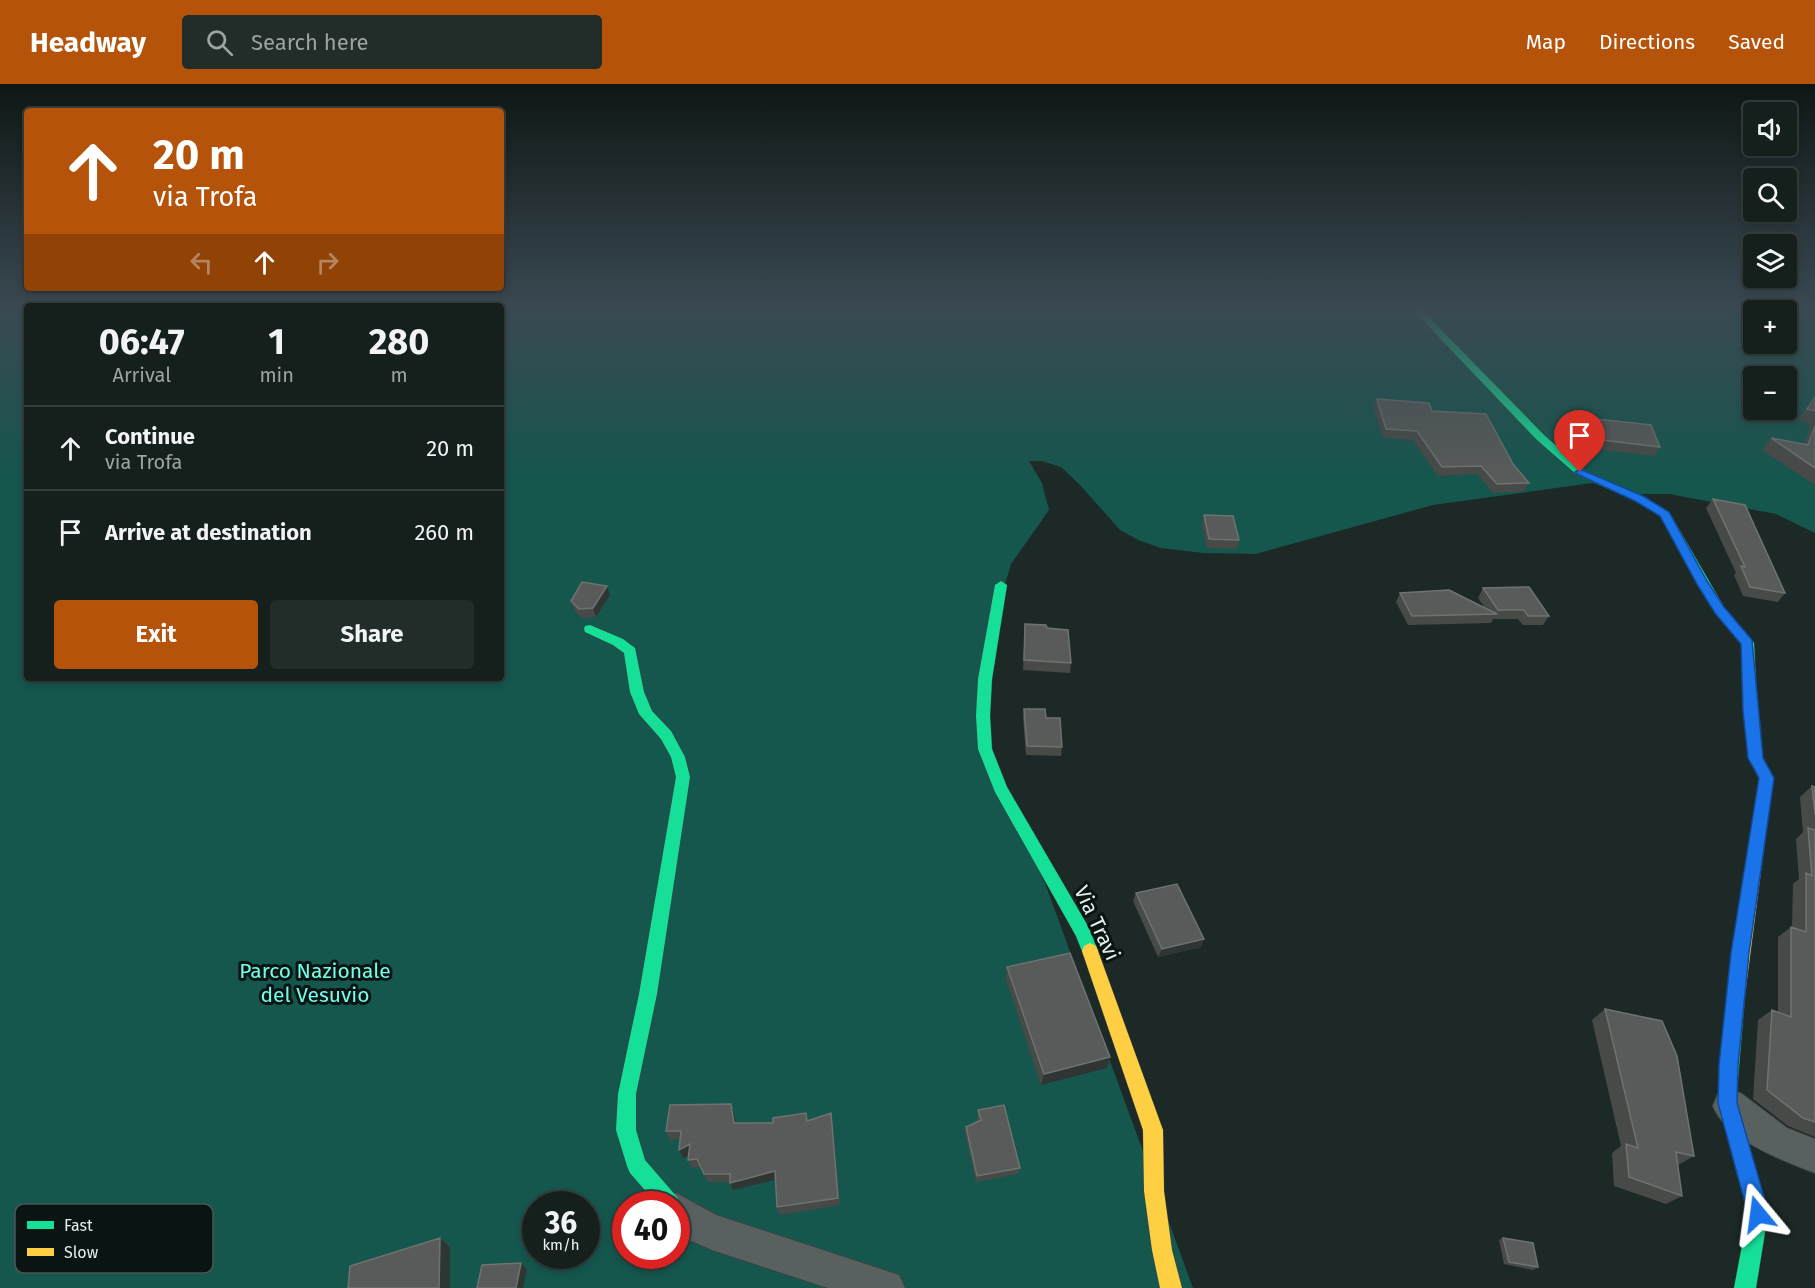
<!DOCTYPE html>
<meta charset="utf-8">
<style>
:root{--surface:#151f1c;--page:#222c29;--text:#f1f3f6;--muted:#9da2a3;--line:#343d3b;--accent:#b45309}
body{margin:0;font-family:"Fira Sans",sans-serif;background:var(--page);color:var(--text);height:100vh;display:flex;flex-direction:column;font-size:22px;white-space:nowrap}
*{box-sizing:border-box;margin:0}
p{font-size:20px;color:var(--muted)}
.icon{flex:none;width:33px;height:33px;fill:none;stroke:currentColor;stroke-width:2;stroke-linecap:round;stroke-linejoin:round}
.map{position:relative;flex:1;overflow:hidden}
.panel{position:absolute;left:24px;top:219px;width:480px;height:378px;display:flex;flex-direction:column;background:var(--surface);border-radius:6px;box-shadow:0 3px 9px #0003,0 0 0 2px var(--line)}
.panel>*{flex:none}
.guide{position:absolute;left:24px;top:24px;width:480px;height:183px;border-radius:6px;box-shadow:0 3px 9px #0003,0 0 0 2px var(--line);background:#b45309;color:#fff;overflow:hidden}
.fabs{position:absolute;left:1743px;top:18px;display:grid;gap:12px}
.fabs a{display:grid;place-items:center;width:54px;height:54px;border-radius:6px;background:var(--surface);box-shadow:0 3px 9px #0003,0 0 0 2px var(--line);font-size:30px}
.speed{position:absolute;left:522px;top:1107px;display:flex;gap:12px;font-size:30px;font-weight:700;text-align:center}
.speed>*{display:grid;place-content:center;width:78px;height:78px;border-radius:50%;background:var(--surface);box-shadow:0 3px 9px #0003,0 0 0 2px var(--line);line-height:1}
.speed small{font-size:15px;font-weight:400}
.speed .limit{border:9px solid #d22;background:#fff;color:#111}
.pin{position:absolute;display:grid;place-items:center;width:51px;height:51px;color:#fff;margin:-62px -26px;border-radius:50% 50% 50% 0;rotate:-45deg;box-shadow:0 0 6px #0007}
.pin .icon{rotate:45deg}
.me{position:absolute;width:66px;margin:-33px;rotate:344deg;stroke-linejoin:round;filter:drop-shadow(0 0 4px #0008)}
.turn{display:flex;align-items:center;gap:21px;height:126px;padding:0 30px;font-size:27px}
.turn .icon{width:78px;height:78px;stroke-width:2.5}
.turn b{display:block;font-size:42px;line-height:51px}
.lanes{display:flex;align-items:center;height:57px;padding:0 30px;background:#0003;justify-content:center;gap:30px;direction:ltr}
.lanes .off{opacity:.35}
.eta{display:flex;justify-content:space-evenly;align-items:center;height:102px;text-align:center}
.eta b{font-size:36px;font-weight:700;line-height:42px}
.button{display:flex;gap:12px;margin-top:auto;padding:12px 30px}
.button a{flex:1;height:69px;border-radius:6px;background:var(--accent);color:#fff;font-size:24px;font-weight:700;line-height:69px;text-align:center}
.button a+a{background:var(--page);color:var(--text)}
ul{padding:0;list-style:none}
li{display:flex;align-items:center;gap:18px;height:84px;padding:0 30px;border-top:2px solid var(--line)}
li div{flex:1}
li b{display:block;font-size:22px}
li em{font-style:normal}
header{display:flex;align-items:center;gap:36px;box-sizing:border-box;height:84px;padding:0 30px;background:var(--accent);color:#fff}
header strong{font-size:28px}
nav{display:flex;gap:33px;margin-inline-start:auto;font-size:21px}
.search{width:420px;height:54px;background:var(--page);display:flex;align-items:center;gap:15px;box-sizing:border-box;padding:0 21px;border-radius:6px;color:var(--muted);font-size:22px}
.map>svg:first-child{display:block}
.green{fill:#15564d;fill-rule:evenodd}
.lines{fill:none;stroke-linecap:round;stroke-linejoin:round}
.street-casing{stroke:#3b4643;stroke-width:2}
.fast-casing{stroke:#3b4643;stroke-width:1}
.slow-casing{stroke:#3b4643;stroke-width:1}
.street{fill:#58615f;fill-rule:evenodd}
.fast{fill:#16e098;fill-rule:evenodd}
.slow{fill:#ffcf43;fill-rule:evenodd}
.wall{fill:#484a47}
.shaded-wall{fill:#2f3533}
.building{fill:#585b59;stroke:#6e7370;stroke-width:1.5}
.route{fill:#1a73e8;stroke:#114b97;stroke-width:1.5}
.labels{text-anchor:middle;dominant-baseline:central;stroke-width:6;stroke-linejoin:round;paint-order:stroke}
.near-street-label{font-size:21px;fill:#e2f0ed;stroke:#0a1412}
.near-park-label{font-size:21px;fill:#73fce7;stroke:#0a1412}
.key{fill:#0a1412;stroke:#4b5654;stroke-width:1.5}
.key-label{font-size:16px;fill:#e2f0ed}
</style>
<header>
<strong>Headway</strong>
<div class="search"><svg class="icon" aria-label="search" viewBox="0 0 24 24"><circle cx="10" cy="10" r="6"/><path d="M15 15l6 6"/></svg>Search here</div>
<nav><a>Map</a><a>Directions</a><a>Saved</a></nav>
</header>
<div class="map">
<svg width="1815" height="1204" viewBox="0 0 1815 1204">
<rect width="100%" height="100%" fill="#1c2926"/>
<path class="green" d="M0,226h27v368h474v-368h1314v223l-39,-19 -107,-20h-35l-42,-11 -159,22 -177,49 -53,-1 -42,-5 -23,-8 -18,-10 -41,-46 -18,-17 -19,-6h-13l13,22 7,27 -38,54 -19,65 -8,126 61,128 148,405h-1193zM1754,226h32v34h-32zM1754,292h32v34h-32zM536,1120h50v52h-50zM626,1120h50v52h-50z"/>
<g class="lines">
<g class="street-casing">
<path id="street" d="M1730,1005l12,5 45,34 28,11v34c-32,-12 -88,-33 -102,-67l5,-12z
M676,1109l40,22 183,60 6,13h-77l-116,-38 -36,-16v-30h-15l2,-6z"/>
</g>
<g class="fast-casing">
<path id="fast" d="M1413,226h9l122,125 40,35 59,27 26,15 55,95 30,36 2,40 -2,3h-10l-2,-3v-39l-27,-31 -54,-97 -26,-15 -59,-27 -40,-35z
M1001,497l6,4 -15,94 -2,37 2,33 15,38 82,141 9,23 -2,5 -6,3 -6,-3 -8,-20 -81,-144 -17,-43 -2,-33 2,-37 17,-94z
M590,541l33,14 12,9 9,44 8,19 19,20 14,26 5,20 -33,217 -21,100v36l9,30 32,37 3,7 -4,7v-7h-19l-27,-31 -3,-7 -11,-36 2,-36 21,-100 37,-217 -5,-20 -10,-18 -22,-25 -9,-22 -6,-39 -11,-8 -28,-13 -1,-3 1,-3z
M1736,903l6,2 3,6 -9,108 32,111 -12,74h-22l14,-74 -30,-111 9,-108 3,-6z"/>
</g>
<g class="slow-casing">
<path id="slow" d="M1749,594l7,5 7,75 10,20 -28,217 -3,6 -6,2 -6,-2 -3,-6 32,-217 -10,-20 -7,-75z
M1090,859l6,3 2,5 65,179 1,61 8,59 10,38h-22l-8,-38 -8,-59 -1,-61 -61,-179 2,-5z"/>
</g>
<use href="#street" class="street"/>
<use href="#fast" class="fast"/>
<use href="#slow" class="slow"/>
</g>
<path class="wall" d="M1815,245v22h-1v-20z
M1815,312v89l-53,-35 9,-12 33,7 7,-21 -13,-4z
M1377,315l55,12 81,53 16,19 -5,8 -31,2 -16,-19 -39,2 -25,-36 -30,-2 -9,-30z
M1596,335l64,28 -6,9 -57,-7 -6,-21z
M1713,415l72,94 -7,9 -35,-6 -9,-21 2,-2 -30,-65z
M1204,431l35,25 -3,9 -29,-1 -5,-24z
M1483,504l66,28 -6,9h-20l-5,-6h-25l-2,4 -83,2 -12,-23 4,-9 85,15 -7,-10z
M610,511l-14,22 -14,1 -8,-8 -3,-9z
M1025,540l22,4 24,35 -1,10 -47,-3z
M1024,625l22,9 16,29 -1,9 -35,-1 -3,-37z
M1812,702l3,1v350l-27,-11 -35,-27 5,-79 14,-10 6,2v-75l13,-10h1l1,-43 6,-5 -3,-40 7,-7 -3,-35z
M1136,809l68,46 -3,8 -43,10 -25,-56z
M1007,883l100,101 -66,17 -35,-106z
M1605,925l89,147 -16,9h-1l5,31 -16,8 -52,-18 -2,-33 9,-7 -29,-126z
M978,1026l42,58 -2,6 -42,8 -11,-49 1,-6 12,-6 -1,-4z
M734,1029l2,10 72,-2 24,1 8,83 -60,10 -3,-8 -1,-28 -43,11 -3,-8h-22l-8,-15 -8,1 -4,-8 1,-5 -6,3 -3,-19 -10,1 -4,-9z
M1503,1154l35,29 -5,3 -29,-6 -5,-24z"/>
<path class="shaded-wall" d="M607,502l3,9 -14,22 -3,-9z
M1204,855l-3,8 -43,10 4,-8z
M1110,973l-3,11 -66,17 3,-11z
M731,1020l3,9 3,19 -3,-9z
M690,1060l4,9 -11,5 -4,-8z
M775,1087l3,8 -45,11 -3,-7z
M440,1154l10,9v41h-11z
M521,1179l6,6 -4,19h-7z"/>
<path class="building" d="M1815,313v14l-8,-2z
M1377,315l52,4 3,8 54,3 27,50 16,19 -32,1 -16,-18 -39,1 -25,-36 -31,-2z
M1596,335l55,6 9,22 -58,-7z
M1815,342v42l-44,-30 37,7z
M1713,415l32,6 40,88 -35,-6 -9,-21 4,1z
M1204,431l29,1 6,24 -30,-1z
M582,498l25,4 -14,22 -14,1 -8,-8z
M1529,503l20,29h-21l-4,-6h-26l-15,-22z
M1449,506l48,24 -85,2 -12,-23z
M1025,540l21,1 1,3 21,2 3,33 -47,-3z
M1024,625h21l1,9h14l2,29 -35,-1z
M1812,702l3,1v27z
M1808,744l7,2v292l-12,-4 -36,-28 5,-80 19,7v-90l15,5v-59l6,3z
M1177,800l27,55 -42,10 -26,-56z
M1070,869l40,104 -66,17 -37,-107z
M1605,925l57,12 15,35 17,100 -18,-4 6,44 -53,-19 -3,-33 12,4z
M731,1020l3,19h39v-5l33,-5 1,8 24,-8 7,85 -61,9 -2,-36 -45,12v-9h-26l-7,-15 -9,1 2,-16 -11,6 2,-19h-15l4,-26z
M1004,1021l16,63 -43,8 -11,-49 15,-7 -3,-10z
M440,1154l-1,50h-91l2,-22z
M1503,1154l30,5 5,24 -29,-5z
M521,1179l-5,25h-39l5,-23z"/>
<linearGradient id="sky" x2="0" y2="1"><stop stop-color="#0f1715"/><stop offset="0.57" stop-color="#3a4952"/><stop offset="1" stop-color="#3a4952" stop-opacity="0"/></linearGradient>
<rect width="1815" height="395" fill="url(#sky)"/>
<path class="route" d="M1580,385l63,27 26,16 38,69 17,26 28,33 11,118 11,20 -25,175 -11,112 -1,38 32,111 -3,7 -8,3 -7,-3 -3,-7 -30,-111 1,-38 12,-112 28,-175 -11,-20 -5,-47 -2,-67 -26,-31 -18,-29 -37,-68 -25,-15 -58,-27 -2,-2z"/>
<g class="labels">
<g class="near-street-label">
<text transform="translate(1097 839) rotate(65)">Via Travi</text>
</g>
<g class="near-park-label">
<text x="315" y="887">Parco Nazionale<tspan x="315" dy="24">del Vesuvio</tspan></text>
</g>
</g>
<rect x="15" y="1120" width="198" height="69" rx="9" class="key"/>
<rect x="27" y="1137" width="27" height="8" fill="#16e098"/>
<rect x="27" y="1164" width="27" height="8" fill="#ffcf43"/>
<g class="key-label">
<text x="64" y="1147">Fast</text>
<text x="64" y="1174">Slow</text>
</g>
</svg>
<div class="fabs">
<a><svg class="icon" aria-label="sound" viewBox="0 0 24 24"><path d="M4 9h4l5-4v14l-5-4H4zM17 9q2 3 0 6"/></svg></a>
<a><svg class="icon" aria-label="search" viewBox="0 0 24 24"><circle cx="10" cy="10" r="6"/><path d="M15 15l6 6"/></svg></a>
<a><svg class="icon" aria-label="layers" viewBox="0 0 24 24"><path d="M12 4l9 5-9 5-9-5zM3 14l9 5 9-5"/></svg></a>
<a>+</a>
<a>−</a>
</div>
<div class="speed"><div>36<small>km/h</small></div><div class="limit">40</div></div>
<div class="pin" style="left:1580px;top:388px;background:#d93025"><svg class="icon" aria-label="arrive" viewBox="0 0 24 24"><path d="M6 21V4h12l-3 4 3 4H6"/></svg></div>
<svg class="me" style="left:1758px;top:1130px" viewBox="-20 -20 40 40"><path d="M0-17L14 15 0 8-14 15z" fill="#1a73e8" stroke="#fff" stroke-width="4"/></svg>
<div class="guide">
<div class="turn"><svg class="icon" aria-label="ahead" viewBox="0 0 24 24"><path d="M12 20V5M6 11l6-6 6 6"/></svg><div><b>20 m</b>via Trofa</div></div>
<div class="lanes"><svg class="icon off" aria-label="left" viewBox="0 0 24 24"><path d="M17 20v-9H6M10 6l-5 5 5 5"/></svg><svg class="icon" aria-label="ahead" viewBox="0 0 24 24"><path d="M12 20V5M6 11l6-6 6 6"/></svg><svg class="icon off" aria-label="right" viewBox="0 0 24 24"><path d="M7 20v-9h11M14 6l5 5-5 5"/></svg></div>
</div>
<section class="panel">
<div class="eta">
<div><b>06:47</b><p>Arrival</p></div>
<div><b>1</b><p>min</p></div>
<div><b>280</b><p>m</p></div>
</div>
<ul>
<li><svg class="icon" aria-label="ahead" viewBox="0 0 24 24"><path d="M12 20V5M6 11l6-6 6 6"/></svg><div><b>Continue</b><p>via Trofa</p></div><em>20 m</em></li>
<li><svg class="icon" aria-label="arrive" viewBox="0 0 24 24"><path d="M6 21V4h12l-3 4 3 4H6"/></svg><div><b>Arrive at destination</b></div><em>260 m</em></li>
</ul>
<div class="button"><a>Exit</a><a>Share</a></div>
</section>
</div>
